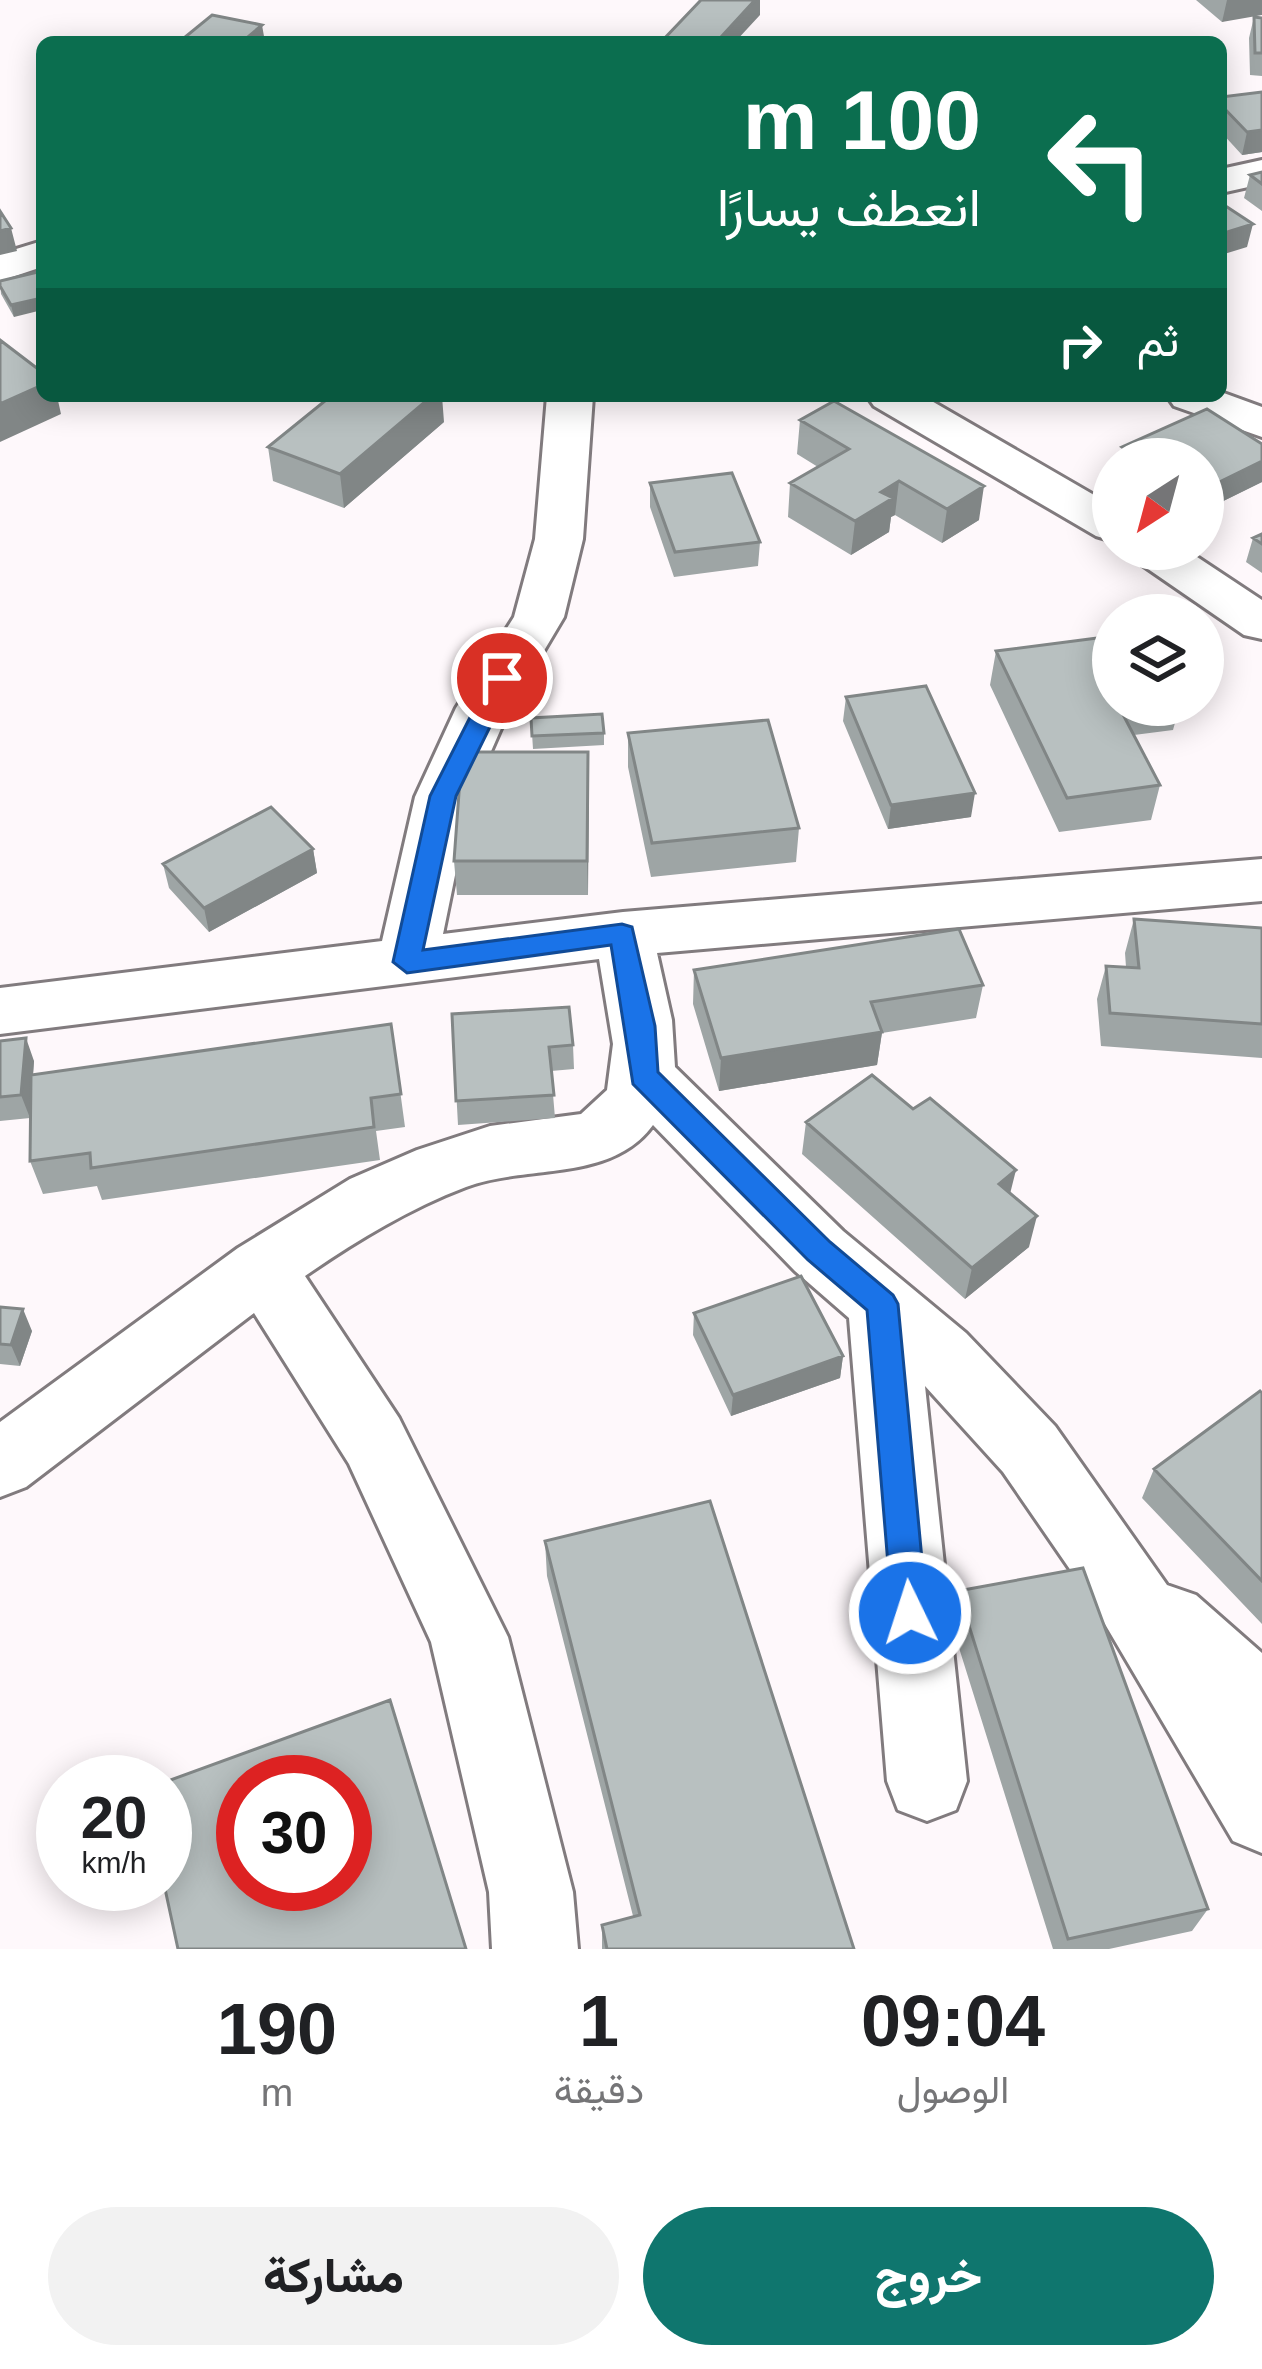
<!DOCTYPE html>
<html lang="ar">
<meta charset="utf-8">
<style>
:root{--surface:#fff;--page:#f2f2f2;--text:#202124;--muted:#757577;--accent:#0f766e}
body{margin:0;font-family:Helvetica,Vazirmatn,sans-serif;background:var(--page);color:var(--text);direction:rtl;height:100vh;display:flex;flex-direction:column;font-size:45px;white-space:nowrap}
*{box-sizing:border-box;margin:0}
p{font-size:39px;color:var(--muted)}
.icon{flex:none;width:66px;height:66px;fill:none;stroke:currentColor;stroke-width:2;stroke-linecap:round;stroke-linejoin:round}
.map{position:relative;height:1949px;overflow:hidden;direction:ltr}
.sheet{display:flex;flex-direction:column;background:var(--surface);flex:1}
.sheet>*{flex:none}
.hud{position:absolute;left:36px;top:36px;width:1191px;height:366px;border-radius:18px;box-shadow:0 6px 30px #0003;direction:rtl;background:#0b6e4f;color:#fff;overflow:hidden}
.needle{width:78px;rotate:216deg}
.controls{position:absolute;left:1092px;top:438px;display:grid;gap:24px}
.controls a{display:grid;place-items:center;width:132px;height:132px;border-radius:50%;background:var(--surface);box-shadow:0 6px 30px #0003;font-size:60px}
.speed{position:absolute;left:36px;top:1755px;display:flex;gap:24px;font-size:60px;font-weight:700;text-align:center}
.speed>*{display:grid;place-content:center;width:156px;height:156px;border-radius:50%;background:var(--surface);box-shadow:0 6px 30px #0003;line-height:1}
.speed small{font-size:30px;font-weight:400}
.speed .limit{border:18px solid #d22;background:#fff;color:#111}
.pin{position:absolute;display:grid;place-items:center;width:102px;height:102px;color:#fff;margin:-51px;border:6px solid #fff;border-radius:50%;box-shadow:0 3px 12px #0007}
.me{position:absolute;width:132px;margin:-66px;rotate:356deg;stroke-linejoin:round;filter:drop-shadow(0 0 9px #0008)}
.turn{display:flex;align-items:center;gap:42px;height:252px;padding:0 48px;font-size:54px}
.turn .icon{width:156px;height:156px;stroke-width:2.5}
.turn b{display:block;font-size:84px;line-height:102px}
.then{display:flex;align-items:center;height:114px;padding:0 48px;background:#0003;gap:24px;font-size:45px}
.eta{display:flex;justify-content:space-evenly;align-items:center;height:204px;text-align:center}
.eta b{font-size:72px;font-weight:800;line-height:84px}
.primary-button{display:flex;gap:24px;margin-top:auto;padding:24px 48px}
.primary-button a{flex:1;height:138px;border-radius:72px;background:var(--accent);color:#fff;font-size:48px;font-weight:800;line-height:138px;text-align:center}
.primary-button a+a{background:var(--page);color:var(--text)}
.map>svg:first-child{display:block}
.lines{fill:none;stroke-linecap:round;stroke-linejoin:round}
.minor-casing{stroke:#817b7e;stroke-width:6}
.minor{fill:#fff;fill-rule:evenodd}
.wall{fill:#9ea5a5}
.shaded-wall{fill:#818686}
.building{fill:#b8c0c0;stroke:#818686;stroke-width:3;fill-rule:evenodd}
.route{fill:#1a73e8;stroke:#114b97;stroke-width:3}
</style>
<div class="map">
<svg width="1262" height="1949" viewBox="0 0 1262 1949">
<rect width="100%" height="100%" fill="#fef8fb"/>
<g class="lines">
<g class="minor-casing">
<path id="minor" d="M1262,160v24l-41,9v-24z
M42,241v26l-42,14v-27z
M1221,392l41,15v30l-88,-31 -7,-10h54z
M547,396h46l-10,143 -19,78 -54,91 -39,89 -28,137 180,-22 639,-53v42l-605,52 15,67 3,47 168,164 123,102 89,93 112,159 29,10 66,58v200l-29,-12 -144,-244 -86,-125 -78,-86 42,395 -11,29 -29,11 -29,-11 -11,-29 -38,-463 -54,-47 -142,-146c-42,58 -127,39 -187,62 -58,22 -110,54 -161,89l94,142 109,219 65,255 5,57h-86l-3,-57 -58,-250 -82,-178 -95,-151 -228,174 -26,10v-75l238,-174 112,-69 67,-29 73,-24 91,-12 26,-24 6,-46 -14,-85 -599,75v-46l382,-47 33,-144 41,-89 58,-91 21,-78z
M867,396h56l190,110v35l-17,-5 -222,-130z
M1127,549h58l77,51v39l-18,-4 -109,-75z"/>
</g>
<use href="#minor" class="minor"/>
</g>
<path class="wall" d="M1196,0h66l-40,22z
M1254,17l8,1v58l-12,-1 -1,-37z
M1262,92v60l-20,3 -21,-23v-35z
M1262,172v39l-18,-13 6,-23z
M42,271l-28,46 -13,-23 -1,-13z
M1207,409l55,35v38l-59,29v-52h-83l2,-12z
M800,420l179,100 -37,23 -47,-28 -4,2 -2,15 -38,23 -63,-38 2,-34 28,-16 -21,-13z
M444,422l-100,86 -71,-27 -5,-34z
M650,483l110,59 -2,24 -84,11 -24,-70z
M1262,534v39l-16,-11 7,-24z
M996,651l117,54h67l-7,25 -39,5 26,50 -9,35 -92,12 -69,-147z
M846,697l125,120 -83,12 -45,-108z
M531,718l73,15v12l-71,4z
M628,733l171,95 -3,34 -145,15 -23,-110z
M588,752v143h-131l-3,-34z
M313,849l4,24 -108,59 -40,-44 -6,-24z
M1134,919l128,9v130l-161,-12 -4,-47 9,-33 20,1 -1,-14z
M694,970l289,15 -7,33 -94,15 -5,32 -158,26 -26,-87z
M452,1014l121,31 1,24 -23,2 4,47 -97,7z
M391,1024l14,103 -29,4 4,29 -278,40 -5,-14 -54,8 -13,-33 1,-56 -1,13 -30,3v-80l34,20 -1,13z
M806,1122l204,71 19,54 -64,52 -163,-145z
M0,1307l32,24 -12,35 -20,-2z
M694,1313l149,43 -3,22 -109,38 -38,-81z
M1262,1393v231l-120,-126 12,-29z
M545,1541l309,408h-252v-24l31,-9 -86,-340z
M958,1591l250,318 -16,22 -83,18h-56l-103,-330z"/>
<path class="shaded-wall" d="M755,0h5v15l-25,27 -14,-5z
M1227,0h35v15l-40,7z
M262,25l3,17h-23z
M1262,130v22l-20,3 5,-23z
M1253,224l-6,23 -26,8v-21z
M11,228l6,23 -17,4v-24z
M42,298v12l-28,7 -3,-12z
M42,385v11h15l4,18 -61,28v-38z
M432,396h10l2,26 -100,86 -4,-34z
M1262,461v21l-59,29v-21z
M899,481l-4,34 -4,2 -2,15 -38,23 4,-34 26,-29z
M984,486l-5,34 -37,23 5,-34z
M588,752l1,34 -1,109 -1,-34z
M975,793l-4,24 -83,12 3,-24z
M313,849l4,24 -108,59 -5,-24z
M882,1032l-5,33 -158,26 2,-33z
M26,1038l8,23 -4,57 -9,-23z
M1016,1170l-8,32 -9,-18z
M1037,1216l-8,31 -64,52 7,-31z
M23,1309l9,22 -12,35 -9,-21z
M843,1356l-3,22 -109,38 2,-21z"/>
<path class="building" d="M701,0h54l-34,37 27,5h-87z
M212,15l50,10 -20,17h-63z
M1254,17l8,1v35h-7z
M1262,92v38l-15,2 -26,-27v-8z
M1262,172v12l-12,-9z
M1221,203l32,21 -32,10z
M0,211l11,17 -11,3z
M42,271v27l-31,7 -11,-19v-5z
M0,340l42,32v13l-42,19z
M331,396h101l-92,78 -72,-27z
M834,401l150,85 -37,23 -48,-28 -18,11 12,6 -38,23 -65,-38 59,-34 -49,-29z
M1207,409l55,35v17l-59,29v-31h-63l-18,-12z
M732,473l28,69 -85,10 -25,-69z
M1262,534v10l-9,-6z
M1113,636v69h5l42,80 -93,13 -71,-147z
M926,686l49,107 -84,12 -45,-108z
M602,714l2,19 -72,3 -1,-18z
M768,720l31,108 -147,15 -24,-110z
M462,752h126l-1,109h-133z
M271,807l42,42 -109,59 -41,-44z
M1134,919l128,9v96l-152,-11 -4,-47 33,2z
M959,929l24,56 -112,17 11,30 -161,26 -27,-88z
M569,1007l4,38 -24,2 5,48 -98,6 -4,-87z
M391,1024l10,70 -30,4 3,29 -283,41 -1,-15 -60,8 1,-86z
M26,1038l-5,57 -21,2v-56z
M872,1075l41,34 17,-11 86,72 -17,14 38,32 -65,52 -166,-146z
M801,1276l42,80 -110,39 -39,-82z
M0,1307l23,2 -12,36 -11,-1z
M1260,1391l2,2v188l-108,-112z
M710,1501l144,448h-247l-5,-24 38,-10 -95,-374z
M1083,1568l125,341 -140,30 -110,-348z
M390,1700l76,249h-288l-14,-65 1,-102zM243,1782h102v102h-102z"/>
<path class="route" d="M502,670l12,8 -58,118 -33,154 199,-26 10,3 23,99 3,46 172,170 63,53 5,9 29,309 -5,12 -12,5 -13,-5 -5,-12 -25,-303 -59,-50 -175,-176 -22,-139 -204,28 -14,-11 37,-166 60,-118z"/>
</svg>
<div class="controls">
<a><svg class="needle" viewBox="-14 -14 28 28"><path d="M0-13l5 13h-10z" fill="#e53935"/><path d="M0 13l5-13h-10z" fill="#757577"/></svg></a>
<a><svg class="icon" aria-label="layers" viewBox="0 0 24 24"><path d="M12 4l9 5-9 5-9-5zM3 14l9 5 9-5"/></svg></a>
</div>
<div class="speed"><div>20<small>km/h</small></div><div class="limit">30</div></div>
<div class="pin" style="left:502px;top:678px;background:#d93025"><svg class="icon" aria-label="arrive" viewBox="0 0 24 24"><path d="M6 21V4h12l-3 4 3 4H6"/></svg></div>
<svg class="me" style="left:910px;top:1613px" viewBox="-20 -20 40 40"><circle r="17" fill="#1a73e8" stroke="#fff" stroke-width="3"/><path d="M0-11L8 9 0 5-8 9z" fill="#fff"/></svg>
<div class="hud">
<div class="turn"><svg class="icon" aria-label="left" viewBox="0 0 24 24"><path d="M17 20v-9H6M10 6l-5 5 5 5"/></svg><div><b>100 m</b>انعطف يسارًا</div></div>
<div class="then">ثم<svg class="icon" aria-label="right" viewBox="0 0 24 24"><path d="M7 20v-9h11M14 6l5 5-5 5"/></svg></div>
</div>
</div>
<section class="sheet">
<div class="eta">
<div><b>09:04</b><p>الوصول</p></div>
<div><b>1</b><p>دقيقة</p></div>
<div><b>190</b><p>m</p></div>
</div>
<div class="primary-button"><a>خروج</a><a>مشاركة</a></div>
</section>
